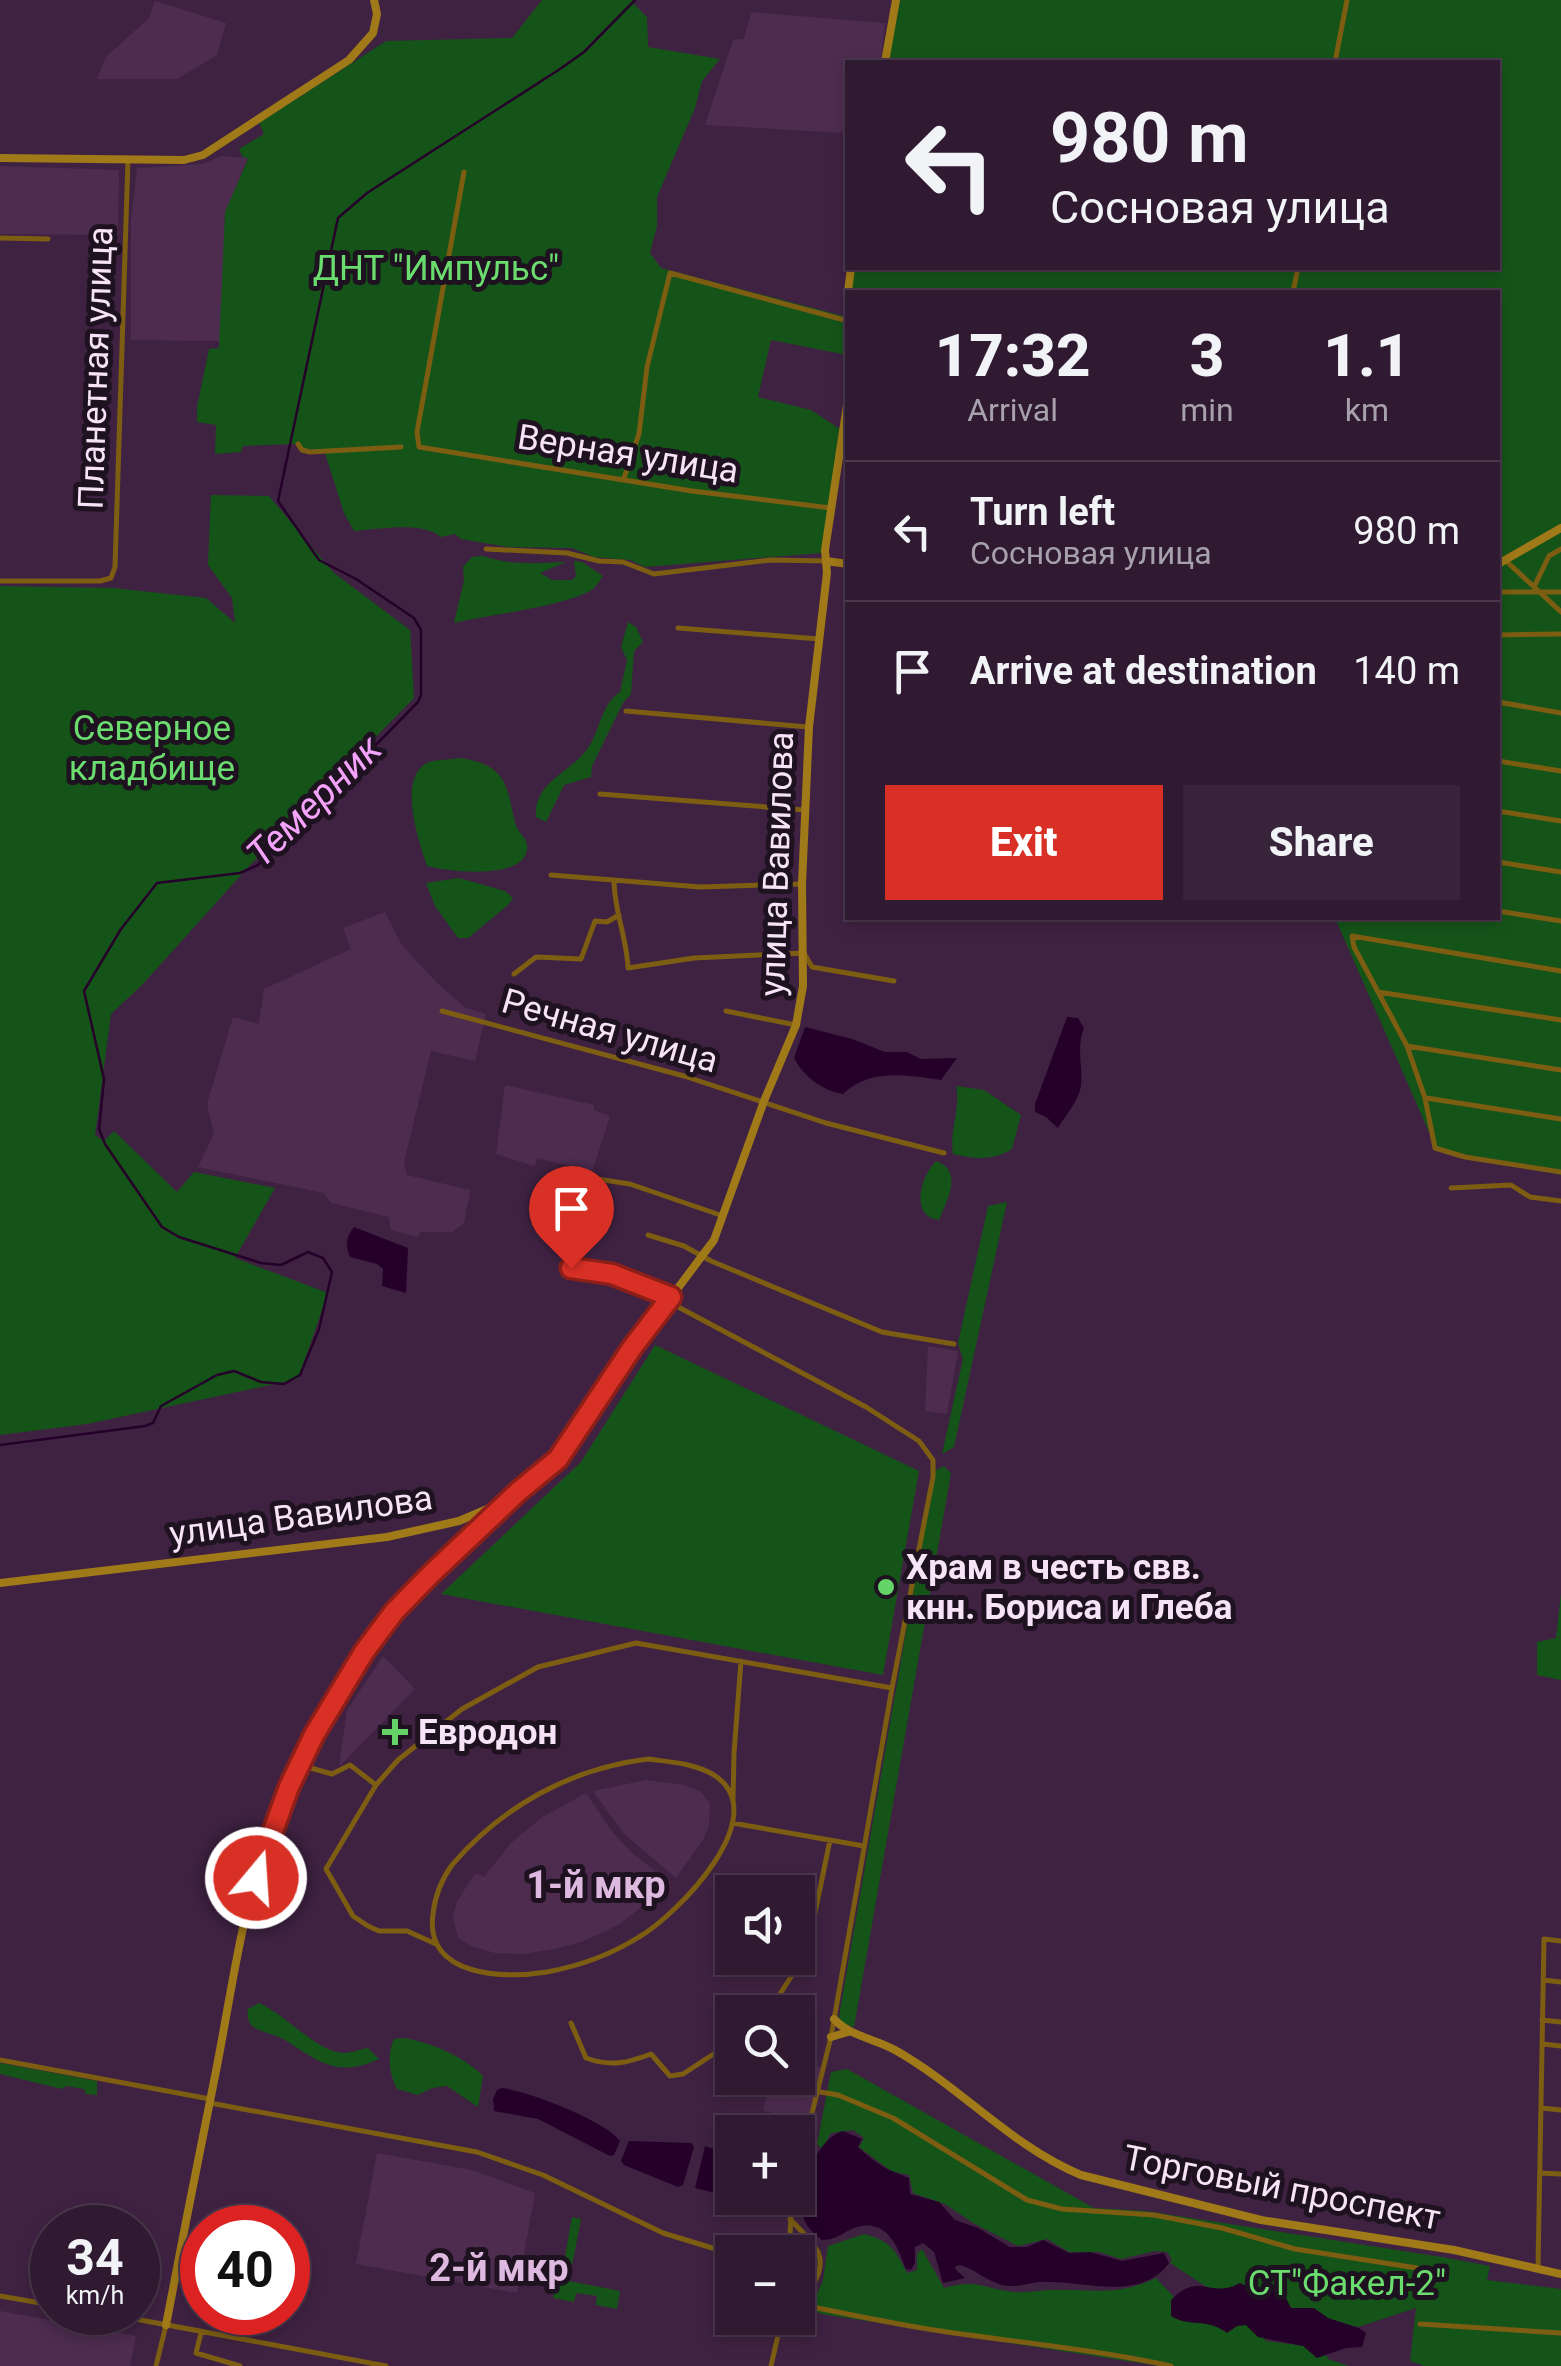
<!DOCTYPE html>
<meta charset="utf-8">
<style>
:root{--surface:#2f1a32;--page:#37233a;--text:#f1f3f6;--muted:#a7a1ac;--line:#4a384d;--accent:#d93025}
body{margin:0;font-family:Roboto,sans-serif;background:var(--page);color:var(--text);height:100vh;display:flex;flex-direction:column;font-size:38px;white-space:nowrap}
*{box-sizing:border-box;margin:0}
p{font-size:32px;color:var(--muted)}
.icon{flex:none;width:55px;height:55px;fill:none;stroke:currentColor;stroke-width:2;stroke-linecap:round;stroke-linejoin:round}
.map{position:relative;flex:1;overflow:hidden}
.side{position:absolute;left:845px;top:290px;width:655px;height:630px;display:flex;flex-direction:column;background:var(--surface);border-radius:0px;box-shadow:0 5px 15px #0003,0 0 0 2px var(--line)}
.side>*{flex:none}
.guide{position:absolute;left:845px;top:60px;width:655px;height:210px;border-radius:0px;box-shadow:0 5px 15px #0003,0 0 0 2px var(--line);background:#2f1a32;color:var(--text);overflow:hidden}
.tools{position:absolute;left:715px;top:1875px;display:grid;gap:20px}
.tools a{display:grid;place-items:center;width:100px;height:100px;border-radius:0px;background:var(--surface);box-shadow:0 5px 15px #0003,0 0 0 2px var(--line);font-size:50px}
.speed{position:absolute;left:30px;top:2205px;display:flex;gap:20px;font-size:50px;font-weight:700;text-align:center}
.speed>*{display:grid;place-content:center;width:130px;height:130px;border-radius:50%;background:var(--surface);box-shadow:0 5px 15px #0003,0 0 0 2px var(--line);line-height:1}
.speed small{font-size:25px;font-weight:400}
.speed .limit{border:15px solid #d22;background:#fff;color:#111}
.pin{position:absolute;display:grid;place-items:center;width:85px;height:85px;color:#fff;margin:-102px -42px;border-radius:50% 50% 50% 0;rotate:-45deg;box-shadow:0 0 10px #0007}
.pin .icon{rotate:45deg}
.me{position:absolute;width:110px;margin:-55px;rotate:18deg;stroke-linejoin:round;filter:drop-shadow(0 0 8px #0008)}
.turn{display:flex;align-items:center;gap:35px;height:210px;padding:0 40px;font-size:45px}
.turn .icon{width:130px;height:130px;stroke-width:2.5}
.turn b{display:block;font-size:70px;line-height:85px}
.eta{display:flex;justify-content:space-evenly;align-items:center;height:170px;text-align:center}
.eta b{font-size:60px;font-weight:800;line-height:70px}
.button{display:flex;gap:20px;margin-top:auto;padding:20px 40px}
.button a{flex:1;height:115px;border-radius:0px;background:var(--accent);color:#fff;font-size:40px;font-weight:800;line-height:115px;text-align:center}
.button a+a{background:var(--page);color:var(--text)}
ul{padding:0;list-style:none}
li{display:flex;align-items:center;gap:30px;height:140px;padding:0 40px;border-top:2px solid var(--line)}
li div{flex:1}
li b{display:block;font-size:38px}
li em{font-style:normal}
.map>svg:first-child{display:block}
.built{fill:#4d2c50}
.green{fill:#155419}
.water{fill:#250029}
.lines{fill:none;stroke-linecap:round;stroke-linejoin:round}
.stream{stroke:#250029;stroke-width:2.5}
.street{stroke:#7c5d12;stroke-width:5}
.secondary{stroke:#a07918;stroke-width:8}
.route-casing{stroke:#8d1f18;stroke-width:25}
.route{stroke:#d93025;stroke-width:18}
.poi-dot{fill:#64d468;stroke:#1f1220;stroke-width:4}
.labels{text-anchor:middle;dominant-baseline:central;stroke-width:10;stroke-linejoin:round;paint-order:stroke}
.park-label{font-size:35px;fill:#6bdc6e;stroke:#1f1220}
.street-label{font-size:35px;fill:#f6e3f7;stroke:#1f1220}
.poi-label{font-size:35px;font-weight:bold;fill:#f6e3f7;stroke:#1f1220;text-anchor:start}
.water-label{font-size:38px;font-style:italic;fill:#f3a3f9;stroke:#1f1220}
.neighbourhood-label{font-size:38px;font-weight:bold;fill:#ddb8df;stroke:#1f1220}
</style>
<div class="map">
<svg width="1561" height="2366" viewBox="0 0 1561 2366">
<rect width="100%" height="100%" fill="#3f2242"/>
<path class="built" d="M155,1l71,22 -9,32 -40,24h-80l9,-22 43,-39z
M751,12l134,11 -4,39h-33l-1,85 -4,-1 2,-13 -140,-8 28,-85 11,-1z
M221,156l27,2 -23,54 -5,129 -89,-1v-121l6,-51 66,-4z
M0,166l119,4 -1,65 -118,-1z
M385,912l16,32 34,37 31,27 20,6 -11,47 -44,-10 -27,111 3,13 63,15 -6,33 -11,9h-33l-2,5 -27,-7 -2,-13 -58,-14 -7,-10 -126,-26 16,-33 -7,-30 26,-87 26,7 5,-35 87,-40 -8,-21z
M505,1085l89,20v5l16,6 -18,56 -55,-14 -2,8 -39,-12z
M928,1346l30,5 -11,63 -22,-3z
M383,1656l32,33 -76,78 8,-57z
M646,1780l38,5 16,6 10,12 -1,22 -6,15 -27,38 -52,-44 -31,-43z
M586,1793l27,40 20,21 38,29 -51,41 -36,17 -25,7 -36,6 -28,-1 -24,-7 -13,-8 -5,-21 4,-15 14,-23 5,-6 8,4 27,-34 30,-25z
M798,2062l26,6 -11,53 -50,-10 7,-33h28z
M377,2153l95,17 63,23 -18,100 -161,-29z
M0,2311l136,25 -6,30h-130z"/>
<path class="green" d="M542,0h93l-2,3 14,14 1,30 72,12 -18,22 -7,27 -38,89v29l-7,27 11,15 186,49v38l-76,-15 -13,57 53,13 29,19 -18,124 -177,14 -15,-7 -36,-3 -22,-9 -64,-1 -47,-8 -6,-5 -14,3c-19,-16 -61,-8 -87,-6l-10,-18 -20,-63 -22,-1 -6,-5 -53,2 -2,6 -26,2 1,-29 -19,-3v-15l12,-58 10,-1 6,-136 23,-53 -6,-3 -3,-7 25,-15 -5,-11 127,-82 126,-3z
M900,0h661v527l-63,35v-270h-647l4,-24h643v-206h-610z
M211,495l58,1 65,77 76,57 4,68 -163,166 -109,121 -31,29 -16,121 9,6 10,-10 63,61 17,-20 81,16 -40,70 93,35 -30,86 -211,45 -87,11v-849l114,2 92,10 29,25 -3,-25 -24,-33z
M1561,531v644l-125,-27 -101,-230h163v-351z
M483,556c30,10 53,7 83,6l-26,11 12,7h20l4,-4 -2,-15 8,1 21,14c-2,3 -7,11 -10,13 -25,17 -106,26 -139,34l10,-43 -1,-13 9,-10z
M628,622l8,5 7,15 -9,9 -3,43 -8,9 -31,63 -1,11 -27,8 -18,37 -10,-5c-3,-33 31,-43 49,-65 16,-19 14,-46 35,-60l7,-32 -6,-13z
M461,758c45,8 45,24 54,65 3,11 14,15 12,27 -4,30 -79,22 -100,16 -8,-24 -31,-90 2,-104 9,-3 23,-2 32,-4z
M459,878l46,13 8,7 -5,7 -40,33h-10l-23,-32 -9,-23z
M956,1086l28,4 37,25 -9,34c-19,12 -38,10 -59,5 -4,-24 8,-45 3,-68z
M936,1161c28,10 11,39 3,59 -30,-4 -18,-44 -3,-59z
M1007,1202l-53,245 -12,7 21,-95 -5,-16 30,-137z
M655,1345l264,126 -36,204 -442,-81 140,-132z
M944,1466l7,7 -97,554 -16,-5 96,-551z
M1561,1593v87l-24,-5v-33l19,-4z
M259,2003c26,11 59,50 85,50 8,0 16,-4 24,-5l11,11c-41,19 -60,3 -94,-19 -16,-10 -41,-6 -37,-31z
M404,2038c28,5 59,18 79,38l-5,31 -31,-21 -15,2 -14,7 -21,-6c-8,-14 -10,-36 -3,-50z
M0,2063l97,18v14l-11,-1 -2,-5 -18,-3 -4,3 -62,-15z
M847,2069l247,139 52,3 296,46 48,9 -3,14 74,9v77h-137l-14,-5 6,-53 -58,19 -11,-2 -66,-21 -11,-15 -48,8 -52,-34 2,-4 -5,-7 -12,-1 -34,8 -22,-7h-30l-22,-13 -29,7 -45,-23 -28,-19 -32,-11 -4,-18 -18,-4 -32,-24 5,-9 -11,-8 -22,3 -9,16 -5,-5 14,-72z
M572,2217l9,2 -12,62 51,10 -3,18 -21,-4 1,-9 -21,-3 -2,9 -21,-4 4,-19h4z
M864,2234c25,6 32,16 43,39l10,-3v-16l5,-5 22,39c34,-10 39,1 71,4 16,1 31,-3 47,-2 38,0 58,5 94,-12l39,41 58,6 13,16 57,7 5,11 21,7h-190l-338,-52 -10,-6 12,-28 5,-34z"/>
<path class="water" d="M1067,1017l11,1 6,10c-8,19 -1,38 -3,57 -1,14 -16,31 -23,43l-12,-11 -11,-5v-8z
M805,1027l47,12 33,13h22l14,7 36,-1 -16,22c-34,-5 -72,-12 -98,14 -20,-3 -40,-18 -49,-36z
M354,1227l54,21 -2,45 -24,-7 1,-17 -6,-5 -27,-7c-5,-12 -4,-20 4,-30z
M502,2088c26,3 104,33 118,53l-6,14 -4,1 -72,-37 -44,-8 -1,-12 4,-9z
M843,2131l19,8 -4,8c21,19 26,21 51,31l1,16 29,8 16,18 23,8 32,19h17l16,-7 26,13 21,-1 32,9 42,-8 5,10c-29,40 -87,17 -128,19 -15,1 -23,6 -39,3 -16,-4 -28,-17 -43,-20l-4,2 1,3 9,8 -22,5 -9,-31 -11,-9 -8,4v16l-4,7 -5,-1c-8,-19 -16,-47 -44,-43 -15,2 -23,14 -40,14 -11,-7 -21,-20 -21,-34 -1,-23 18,-69 42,-75z
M629,2141l62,2 3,4 -11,38 -5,2 -54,-22 -3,-4z
M705,2146l27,9v42l-37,-9z
M1240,2283l18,9 14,-6 9,2 10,20h23l14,10 31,10 7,5 -4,14 -16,1 -29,10 -14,-12 -45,-9 -12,-12 -9,1 -10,7c-21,-16 -37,-5 -56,-17v-16c30,-30 38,0 69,-17z"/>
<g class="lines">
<path class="stream" d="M0,1445l145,-19 8,-3 8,-17 56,-31 17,-4 27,11 23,2 16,-9 19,-46 13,-57 -9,-14 -15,-6 -27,13 -20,-2 -82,-26 -17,-10 -57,-83 -6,-15 5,-50 -20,-88 37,-62 36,-46 83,-10 18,-8 160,-163 3,-7v-65l-7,-12 -58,-39 -37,-19 -41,-59 60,-283 29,-25 193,-124 24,-17 51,-52"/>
<path class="street" d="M1335,62l12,-62
M464,172l-47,260 2,15 273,44 139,17
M0,238l48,1
M1293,292l5,-24
M298,444l4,6 8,2 91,-5
M624,478l15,-44 8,-67 23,-94 178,48
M486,549l81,4 32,8 24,1 31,12 117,-14 55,1
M1505,560l56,52
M0,581h100l11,-3 4,-11 13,-408
M1534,587l15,-31 12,-7
M1498,592h63
M678,628l141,11
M1498,635l63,-1
M1498,702l63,11
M626,711l182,16
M1498,761l63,10
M600,794l204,16
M1498,811l63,10
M1498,862l63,10
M551,875l149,12 102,-3
M614,880c0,31 13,58 14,88l66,-10 110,-5 8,14 82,14
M1498,911l63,10
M1561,971l-209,-35 2,11 53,99 18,52 10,50 30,9 96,15
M514,974l22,-17 45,2 14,-38 12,1 12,-7
M1378,992l183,28
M442,1011l242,65 142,47 118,30
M726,1011l70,14
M1407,1046l154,24
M1426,1098l135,21
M597,1179l33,5 93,32
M1451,1188l60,-3 19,12 31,4
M648,1235l36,11 27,15 171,71 72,12
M562,1264l50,10 59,23
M667,1301l199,106 53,34 14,19v17l-41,211 -61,349 -33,132
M648,1759c22,3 46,4 66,16 62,40 -37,140 -75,162 -27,17 -60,29 -92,35 -43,7 -123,5 -114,-58 2,-18 8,-34 19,-49 50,-59 120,-97 196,-106z
M300,1765l32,9 18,-9 26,20
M733,1800l1,-47 7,-92
M732,1823l132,23
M436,1944l-29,-13h-28l-11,-5 -15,-10 -27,-47 50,-84 22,-25 64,-51 76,-42 98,-24 256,45
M1543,1980l18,2
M763,2012l15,-15 29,-45 23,-112
M1542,2020l19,2
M571,2023l15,35c25,9 41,5 65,-4l19,22 13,-2 49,-32
M1543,2044l18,2
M0,2060l210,39
M820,2092l18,3 55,23 134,82 35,9 92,6 68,13 73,21 122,19
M210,2103l267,49 66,23 120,58 69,21
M1541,2108l20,2
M1540,2173l21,1
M790,2219c9,10 22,21 28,33 8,18 -8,41 -20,51
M789,2252l3,-54
M1538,2268l6,-329 17,2
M0,2296l52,9
M798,2304c45,9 90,19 136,26 79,12 159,19 237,36
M98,2312l288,54
M1420,2324l141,9
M201,2333l-5,20 44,13
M156,2366l10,-41
M771,2366l11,-48"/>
<path class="secondary" d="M885,62l11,-62
M0,158l184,2 19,-5 146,-95 24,-27 4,-19 -3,-14
M848,292l3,-24
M826,561l22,3
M1498,564l63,-36
M0,1583l387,-46 72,-16 35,-15 39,-23 25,-24 75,-111 81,-108 50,-139 32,-76 7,-39 -1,-102 7,-157 18,-154 -2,-23 23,-152
M834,2019c15,17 42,20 61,31 66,37 116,96 186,125l180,45 193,30 107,24
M831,2037l17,-5
M166,2325c16,-85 33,-169 50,-254 15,-76 25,-156 51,-230 24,-66 57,-131 97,-188 39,-56 91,-103 141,-149"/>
</g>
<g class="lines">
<g class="route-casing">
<path id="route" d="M256,1878l33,-91 25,-52 50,-83 30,-40 35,-36 90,-85 39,-32 74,-111 39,-51 -59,-23 -41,-6"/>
</g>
<use href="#route" class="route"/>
</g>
<g class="poi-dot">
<circle cx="886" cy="1587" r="10"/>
<path d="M390 1717h10v10h10v10h-10v10h-10v-10h-10v-10h10z"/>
</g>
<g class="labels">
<g class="park-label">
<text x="436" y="268">ДНТ "Импульс"</text>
<text x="152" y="728">Северное<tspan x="152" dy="40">кладбище</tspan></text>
<text x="1347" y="2283">СТ"Факел-2"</text>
</g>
<g class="street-label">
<text transform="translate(96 368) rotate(-88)">Планетная улица</text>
<text transform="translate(628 454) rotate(9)">Верная улица</text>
<text transform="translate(777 864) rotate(-88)">улица Вавилова</text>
<text transform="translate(610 1031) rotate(16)">Речная улица</text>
<text transform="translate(301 1516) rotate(-8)">улица Вавилова</text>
<text transform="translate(1282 2188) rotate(11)">Торговый проспект</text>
</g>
<g class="poi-label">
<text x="906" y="1567">Храм в честь свв.<tspan x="906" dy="40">кнн. Бориса и Глеба</tspan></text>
<text x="418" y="1732">Евродон</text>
</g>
<g class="water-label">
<text transform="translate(314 801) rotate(-44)">Темерник</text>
</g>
<g class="neighbourhood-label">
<text x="596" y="1885">1-й мкр</text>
<text x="499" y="2268">2-й мкр</text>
</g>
</g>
</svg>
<div class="tools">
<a><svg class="icon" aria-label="sound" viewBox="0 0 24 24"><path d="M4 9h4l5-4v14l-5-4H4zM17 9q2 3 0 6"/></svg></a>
<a><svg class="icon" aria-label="search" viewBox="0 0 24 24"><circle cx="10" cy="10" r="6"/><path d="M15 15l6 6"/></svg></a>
<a>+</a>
<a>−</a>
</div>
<div class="speed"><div>34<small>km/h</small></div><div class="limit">40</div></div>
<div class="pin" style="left:571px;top:1268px;background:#d93025"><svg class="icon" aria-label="arrive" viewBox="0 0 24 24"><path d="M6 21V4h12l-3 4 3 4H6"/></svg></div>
<svg class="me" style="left:256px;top:1878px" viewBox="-20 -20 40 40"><circle r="17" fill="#d93025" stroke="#fff" stroke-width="3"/><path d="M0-11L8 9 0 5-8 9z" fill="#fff"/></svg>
<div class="guide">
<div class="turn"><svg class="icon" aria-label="left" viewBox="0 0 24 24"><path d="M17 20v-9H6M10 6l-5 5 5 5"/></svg><div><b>980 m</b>Сосновая улица</div></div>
</div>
<section class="side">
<div class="eta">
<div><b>17:32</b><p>Arrival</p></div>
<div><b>3</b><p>min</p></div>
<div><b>1.1</b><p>km</p></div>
</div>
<ul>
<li><svg class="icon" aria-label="left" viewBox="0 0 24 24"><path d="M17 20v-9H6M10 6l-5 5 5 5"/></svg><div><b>Turn left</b><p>Сосновая улица</p></div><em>980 m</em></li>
<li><svg class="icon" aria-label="arrive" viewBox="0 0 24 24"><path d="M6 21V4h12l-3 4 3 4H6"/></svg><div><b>Arrive at destination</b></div><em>140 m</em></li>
</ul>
<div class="button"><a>Exit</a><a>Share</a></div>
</section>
</div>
